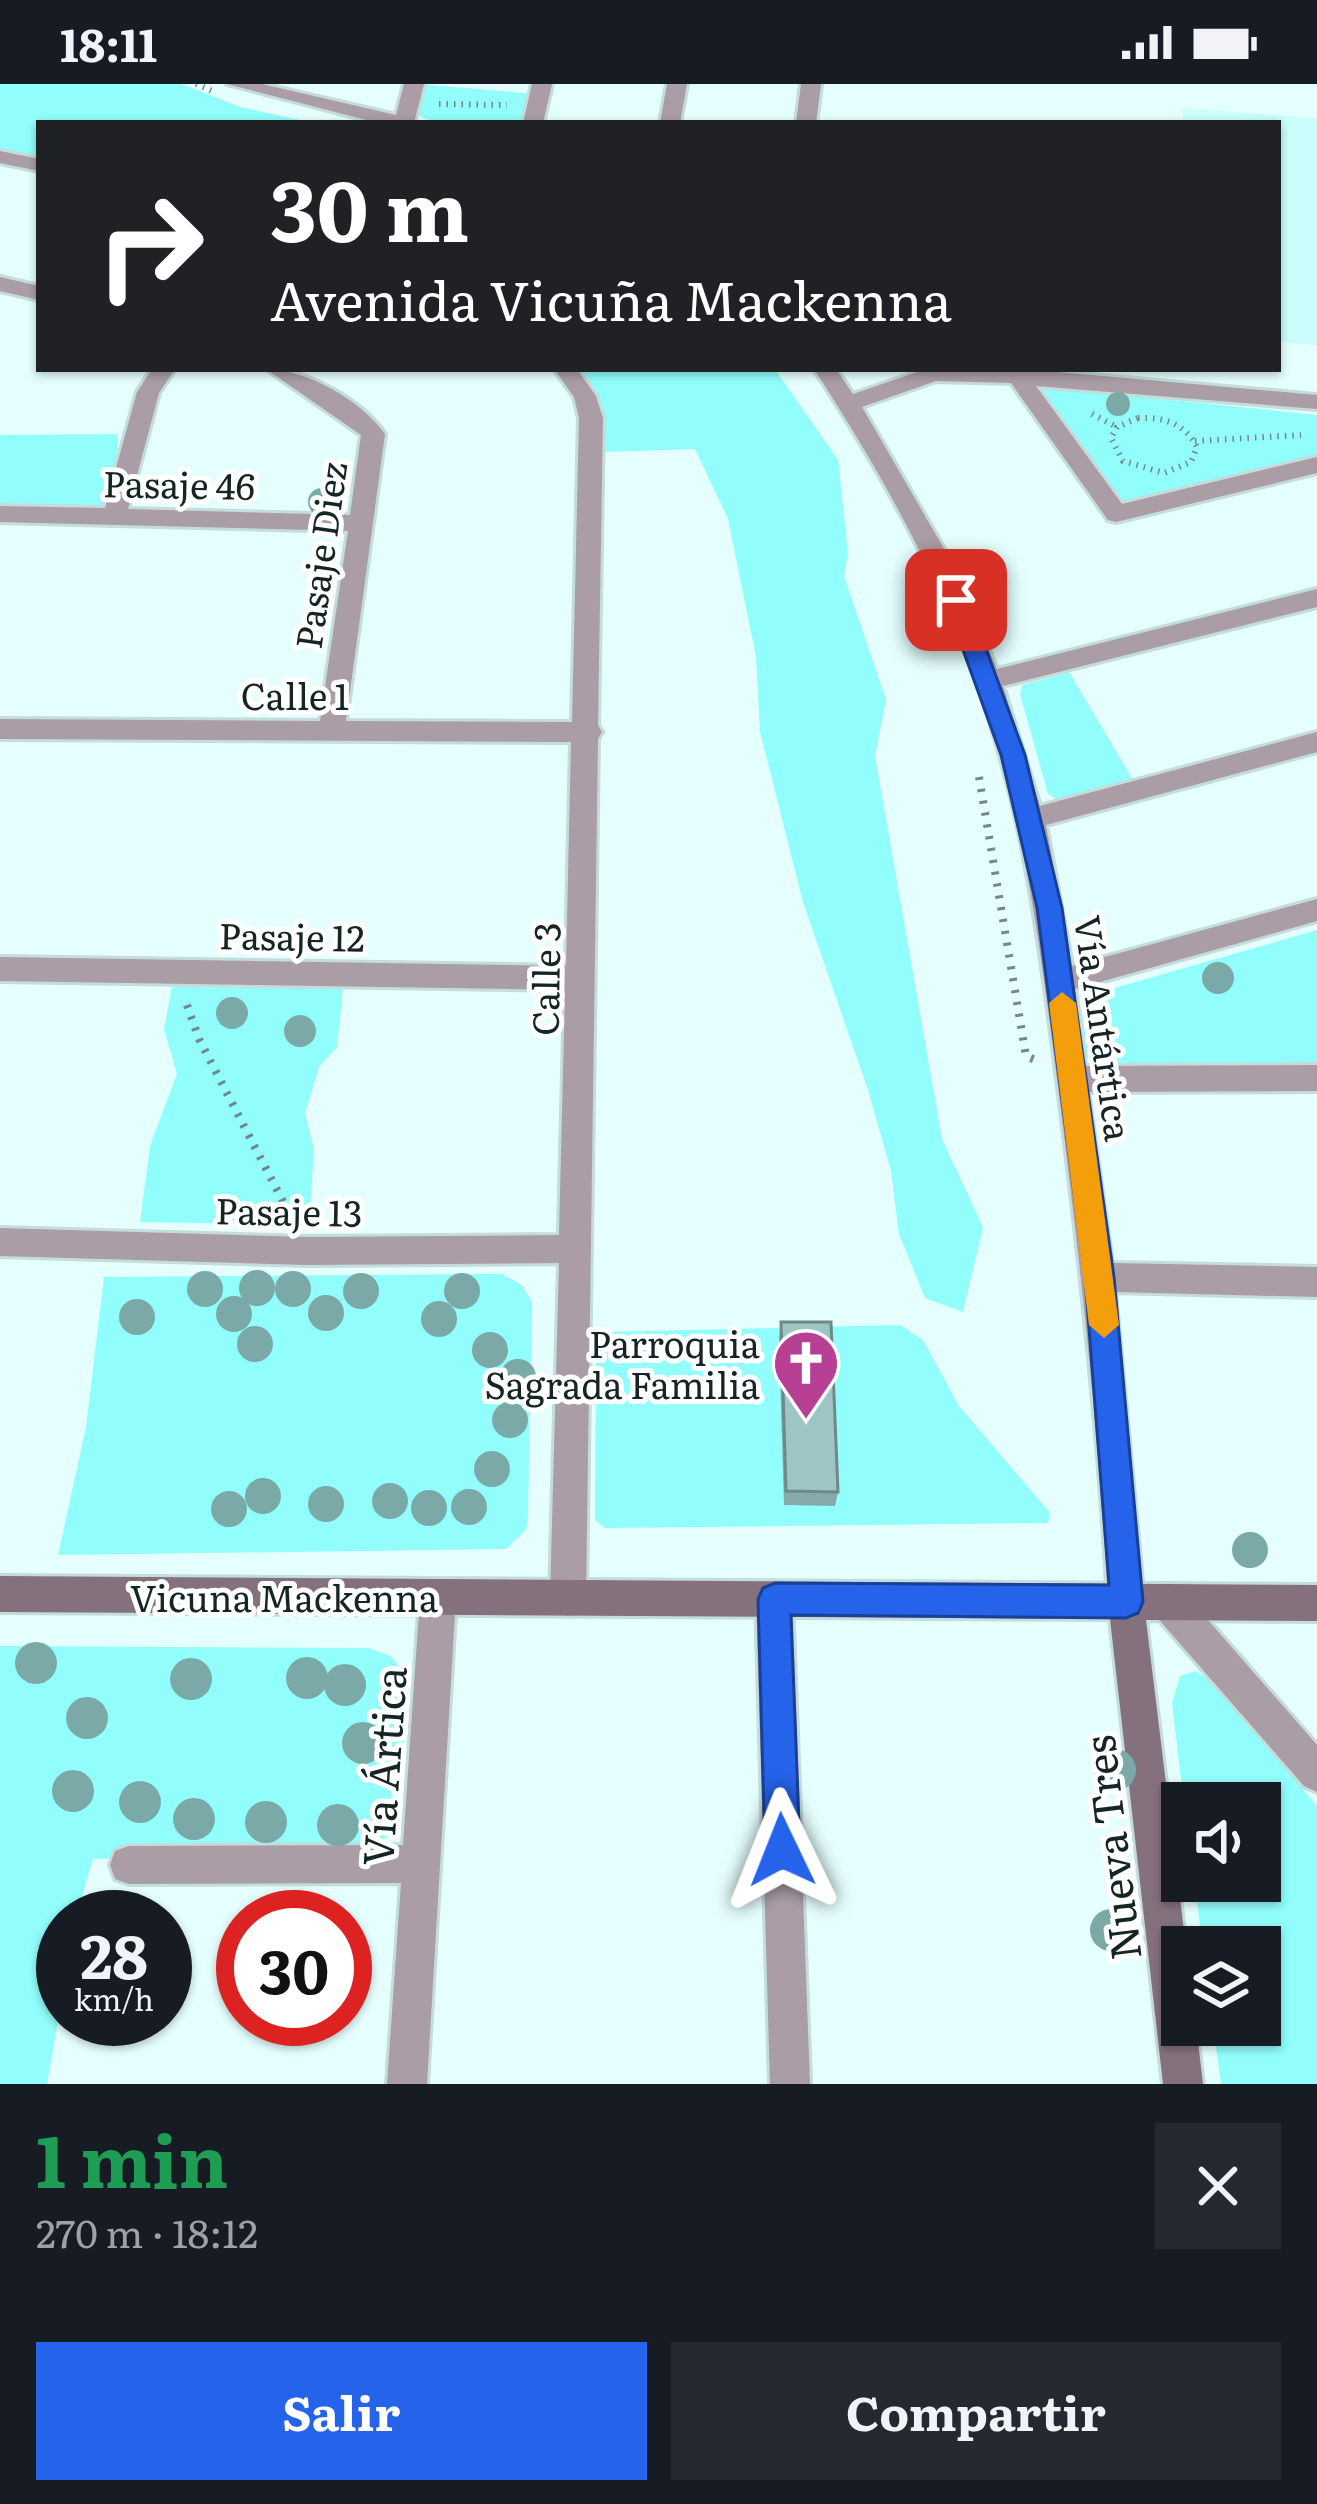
<!DOCTYPE html>
<html lang="es">
<meta charset="utf-8">
<style>
:root{--surface:#171b24;--page:#242831;--text:#f1f3f6;--muted:#9ea1a6;--accent:#2563eb}
body{margin:0;font-family:Literata,serif;background:var(--page);color:var(--text);height:100vh;display:flex;flex-direction:column;font-size:45px;white-space:nowrap}
*{box-sizing:border-box;margin:0}
p{font-size:39px;color:var(--muted)}
.icon{flex:none;width:66px;height:66px;fill:none;stroke:currentColor;stroke-width:2;stroke-linecap:round;stroke-linejoin:round}
.map{position:relative;height:2000px;overflow:hidden}
.panel{display:flex;flex-direction:column;background:var(--surface);flex:1}
.panel>*{flex:none}
.banner{position:absolute;left:36px;top:36px;width:1245px;height:252px;border-radius:0px;box-shadow:0 3px 9px #0004;background:#202124;color:#fff;overflow:hidden}
.tools{position:absolute;left:1161px;top:1698px;display:grid;gap:24px}
.tools a{display:grid;place-items:center;width:120px;height:120px;border-radius:0px;background:var(--surface);box-shadow:0 3px 9px #0004;font-size:60px}
.speed{position:absolute;left:36px;top:1806px;display:flex;gap:24px;font-size:60px;font-weight:700;text-align:center}
.speed>*{display:grid;place-content:center;width:156px;height:156px;border-radius:50%;background:var(--surface);box-shadow:0 3px 9px #0004;line-height:1}
.speed small{font-size:30px;font-weight:400}
.speed .limit{border:18px solid #d22;background:#fff;color:#111}
.pin{position:absolute;display:grid;place-items:center;width:102px;height:102px;color:#fff;margin:-51px;border-radius:24px;box-shadow:0 6px 18px #0006}
.me{position:absolute;width:132px;margin:-66px;rotate:358deg;stroke-linejoin:round;filter:drop-shadow(0 0 9px #0008)}
.turn{display:flex;align-items:center;gap:42px;height:252px;padding:0 36px;font-size:54px}
.turn .icon{width:156px;height:156px;stroke-width:2.5}
.turn b{display:block;font-size:84px;line-height:102px}
.round{display:grid;place-items:center;flex:none;width:126px;height:126px;border-radius:0px;background:var(--page)}
.overview{display:flex;align-items:center;justify-content:space-between;height:204px;padding:0 36px}
h1{font-size:72px;font-weight:700;line-height:90px;color:#1e9e55}
.action{display:flex;gap:24px;margin-top:auto;padding:24px 36px}
.action a{flex:1;height:138px;border-radius:0px;background:var(--accent);color:#fff;font-size:48px;font-weight:700;line-height:138px;text-align:center}
.action a+a{background:var(--page);color:var(--text)}
.status{display:flex;justify-content:space-between;align-items:center;height:84px;padding:0 60px;background:var(--surface);direction:ltr}
.status svg{height:33px;fill:currentColor}
.map>svg:first-child{display:block}
.built{fill:#c9fefc}
.green{fill:#91fefc}
.lines{fill:none;stroke-linecap:round;stroke-linejoin:round}
.street-casing{stroke:#c4dcdb;stroke-width:6}
.secondary-casing{stroke:#c4dcdb;stroke-width:6}
.path-far1{stroke:#738887;stroke-width:6;stroke-dasharray:1.5 6;stroke-linecap:butt}
.path{stroke:#738887;stroke-width:8;stroke-dasharray:3 9;stroke-linecap:butt}
.street{fill:#aa9da5;fill-rule:evenodd}
.secondary{fill:#84717d;fill-rule:evenodd}
.tree{fill:#7ba9a8}
.wall{fill:#86a9a9}
.building{fill:#9cc5c4;stroke:#6d8a89;stroke-width:3}
.route{fill:#2563eb;stroke:#184099;stroke-width:3}
.slow{fill:#f59e0b}
.labels{text-anchor:middle;dominant-baseline:central;stroke-width:10;stroke-linejoin:round;paint-order:stroke}
.street-label{font-size:36px;fill:#142524;stroke:#fff}
.poi-label{font-size:36px;fill:#142524;stroke:#fff;text-anchor:end}
.near-street-label{font-size:42px;fill:#142524;stroke:#fff}
</style>
<div class="status"><b>18:11</b><svg viewBox="0 0 49 12"><path d="M0 12V9h3v3zM5 12V6h3v6zM10 12V3h3v9zM15 12V0h3v12zM26 1h20v11H26zM47 4h2v5h-2z"/></svg></div>
<div class="map">
<svg width="1317" height="2000" viewBox="0 0 1317 2000">
<rect width="100%" height="100%" fill="#e5fffe"/>
<path class="built" d="M1182,24l135,10v227l-39,-3v-219h-95z"/>
<path class="green" d="M0,0h182l58,23 74,16h-275v36l-39,-8z
M419,0l116,10 -7,29h-90l-25,-9z
M574,285h201l63,91 10,94 -4,22 42,124 -11,56 67,383 41,88 -20,85 -38,-14 -26,-64 -8,-63 -23,-81 -65,-188 -43,-170 -4,-75 -28,-138 -33,-70 -92,3v-32z
M1046,303l271,28v43l-197,50 -83,-117z
M118,350c-3,25 2,60 -20,76l-98,-4v-71z
M1069,588l66,111 -76,18 -11,-7 -28,-100 2,-9z
M1317,846v140l-210,2 -21,-15 -5,-49 9,-13z
M172,903l171,1 -6,59 -18,20 -14,47 9,35 -5,76 -169,-3 10,-76 27,-72 -13,-45z
M502,1190l20,11 10,17 -4,212 -2,16 -20,19 -448,6 28,-128 18,-150z
M900,1241l23,15 36,66 91,107 -2,10 -443,5 -10,-8 1,-183 7,-5z
M0,1562l368,2 23,8 19,24 -16,151 -23,19 -278,9 -17,58h-13v75l-16,92h-47z
M1196,1587l22,16 99,119v278h-96l-8,-59h47v-78h-57l-9,-66h66v-78h-76l-12,-100 8,-27z"/>
<g class="lines">
<g class="street-casing">
<path id="street" d="M227,0h35l134,31 8,-31h20l-10,39h-36z
M532,0h20l-9,39h-20z
M667,0h20l-7,39h-20z
M801,0h20l-5,39h-20z
M0,67l39,8v12l-39,-8z
M0,193l39,9v14l-39,-9z
M152,285h23l-16,24 -31,116 222,6 11,-80 -95,-66c40,0 95,31 119,65l-39,287 226,1 7,-304 -5,-21 -20,-28h23l19,27 7,22 -5,307 4,7 -4,7 -12,859 -5,13 -13,5 -13,-5 -5,-13 9,-335 -251,2 -308,-9v-28l308,9 251,-2 6,-245 -565,-9v-24l566,9 5,-224 -571,-3v-20l320,2 28,-190 -348,-9v-16l105,2 32,-116z
M814,285h22l17,25 73,-25h98l293,26v14l-281,-23 86,118 195,-47v16l-201,49 -8,-2 -97,-137 -75,-2 -74,26 88,152 47,110 320,-80v18l-314,79 37,120 277,-74v20l-271,73 26,141 245,-67v22l-242,68 10,77 232,-1v26l-229,1 24,171 205,4v30l-202,-5 29,310 -5,13 -13,5 -13,-5 -5,-13c-9,-167 -27,-333 -48,-499 -18,-140 -33,-277 -80,-411 -41,-116 -99,-220 -166,-323z
M438,1495l13,5 5,13 -29,487h-40l14,-201 -272,1 -14,-5 -5,-14 5,-14 14,-5 274,-1 17,-248 5,-13z
M774,1497l13,5 5,13 18,485h-40l-14,-485 5,-13z
M1168,1500l13,5 136,156v47l-13,-6 -149,-171 -5,-13 5,-13z"/>
</g>
<g class="secondary-casing">
<path id="secondary" d="M0,1492l1317,9v36l-171,-1 40,327h-4v78h14l7,59h-40l-53,-465 -1110,-7z"/>
</g>
<path class="path-far1" d="M196,0l16,7
M439,20l68,1
M1092,330l25,13
M1138,334c26,-1 46,5 59,29l-6,15 -27,11 -41,-12 -12,-23 6,-11z
M1195,357l106,-6"/>
<path class="path" d="M979,693l47,279 12,5
M187,921l12,34 92,178"/>
<use href="#street" class="street"/>
<use href="#secondary" class="secondary"/>
</g>
<g class="tree">
<circle cx="1118" cy="320" r="12"/>
<circle cx="322" cy="418" r="14"/>
<circle cx="1218" cy="894" r="16"/>
<circle cx="232" cy="929" r="16"/>
<circle cx="300" cy="947" r="16"/>
<circle cx="257" cy="1204" r="18"/>
<circle cx="205" cy="1205" r="18"/>
<circle cx="293" cy="1205" r="18"/>
<circle cx="361" cy="1207" r="18"/>
<circle cx="462" cy="1207" r="18"/>
<circle cx="326" cy="1229" r="18"/>
<circle cx="234" cy="1230" r="18"/>
<circle cx="137" cy="1233" r="18"/>
<circle cx="439" cy="1235" r="18"/>
<circle cx="255" cy="1260" r="18"/>
<circle cx="490" cy="1266" r="18"/>
<circle cx="518" cy="1293" r="18"/>
<circle cx="510" cy="1336" r="18"/>
<circle cx="492" cy="1385" r="18"/>
<circle cx="263" cy="1412" r="18"/>
<circle cx="390" cy="1417" r="18"/>
<circle cx="326" cy="1420" r="18"/>
<circle cx="469" cy="1423" r="18"/>
<circle cx="429" cy="1424" r="18"/>
<circle cx="229" cy="1425" r="18"/>
<circle cx="1250" cy="1466" r="18"/>
<circle cx="36" cy="1579" r="21"/>
<circle cx="307" cy="1594" r="21"/>
<circle cx="191" cy="1595" r="21"/>
<circle cx="345" cy="1601" r="21"/>
<circle cx="87" cy="1634" r="21"/>
<circle cx="363" cy="1659" r="21"/>
<circle cx="1115" cy="1686" r="21"/>
<circle cx="73" cy="1707" r="21"/>
<circle cx="140" cy="1718" r="21"/>
<circle cx="194" cy="1735" r="21"/>
<circle cx="266" cy="1738" r="21"/>
<circle cx="338" cy="1741" r="21"/>
<circle cx="1111" cy="1846" r="21"/>
</g>
<path class="wall" d="M781,1238l57,170 -3,14 -51,-1 -5,-166z"/>
<path class="building" d="M781,1238h50l7,170 -52,-1z"/>
<path class="route" d="M956,508l12,8 57,155 37,153 52,369 29,325 -5,11 -12,5 -335,-3 9,235 -5,12 -13,5 -12,-5 -5,-12 -7,-251 5,-11 12,-5 334,2 -24,-308 -48,-369 -36,-153 -56,-155z"/>
<path class="slow" d="M1062,908l14,11 43,322 -15,13 -15,-13 -40,-322z"/>
<defs>
<g id="church-pin" transform="scale(3.45)"><path d="M0 17L-7.5 6A9.5 9.5 0 1 1 7.5 6Z" fill="#b84094" stroke="#fff"/><path d="M-1.2-6h2.4v3.5h3.3v2.4h-3.3V6h-2.4V-.1h-3.3v-2.4h3.3Z" fill="#fff"/></g>
</defs>
<g fill-rule="evenodd">
<use href="#church-pin" x="806" y="1279"/>
</g>
<g class="labels">
<g class="street-label">
<text transform="translate(179 399) rotate(1)">Pasaje 46</text>
<text transform="translate(319 471) rotate(-82)">Pasaje Diez</text>
<text x="295" y="610">Calle 1</text>
<text transform="translate(292 851) rotate(1)">Pasaje 12</text>
<text transform="translate(544 895) rotate(-89)">Calle 3</text>
<text transform="translate(1105 944) rotate(82)">Vía Antártica</text>
<text transform="translate(289 1126) rotate(1)">Pasaje 13</text>
<text x="284" y="1512">Vicuna Mackenna</text>
</g>
<g class="poi-label">
<text x="760" y="1258">Parroquia<tspan x="760" dy="41">Sagrada Familia</tspan></text>
</g>
<g class="near-street-label">
<text transform="translate(382 1682) rotate(-86)">Vía Ártica</text>
<text transform="translate(1110 1764) rotate(-97)">Nueva Tres</text>
</g>
</g>
</svg>
<div class="tools">
<a><svg class="icon" aria-label="sound" viewBox="0 0 24 24"><path d="M4 9h4l5-4v14l-5-4H4zM17 9q2 3 0 6"/></svg></a>
<a><svg class="icon" aria-label="layers" viewBox="0 0 24 24"><path d="M12 4l9 5-9 5-9-5zM3 14l9 5 9-5"/></svg></a>
</div>
<div class="speed"><div>28<small>km/h</small></div><div class="limit">30</div></div>
<div class="pin" style="left:956px;top:516px;background:#d93025"><svg class="icon" aria-label="arrive" viewBox="0 0 24 24"><path d="M6 21V4h12l-3 4 3 4H6"/></svg></div>
<svg class="me" style="left:782px;top:1766px" viewBox="-20 -20 40 40"><path d="M0-17L14 15 0 8-14 15z" fill="#2563eb" stroke="#fff" stroke-width="4"/></svg>
<div class="banner">
<div class="turn"><svg class="icon" aria-label="right" viewBox="0 0 24 24"><path d="M7 20v-9h11M14 6l5 5-5 5"/></svg><div><b>30 m</b>Avenida Vicuña Mackenna</div></div>
</div>
</div>
<section class="panel">
<div class="overview"><div><h1>1 min</h1><p>270 m · 18:12</p></div><a class="round"><svg class="icon" aria-label="close" viewBox="0 0 24 24"><path d="M6 6l12 12M18 6L6 18"/></svg></a></div>
<div class="action"><a>Salir</a><a>Compartir</a></div>
</section>
